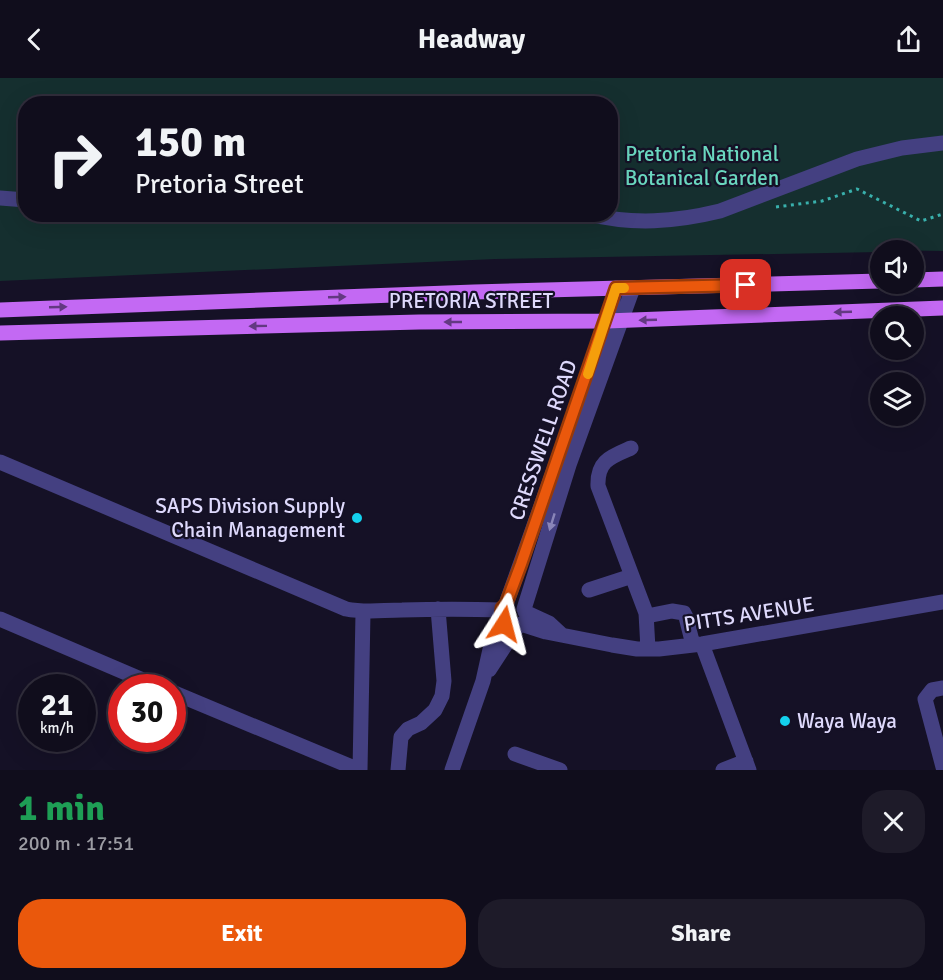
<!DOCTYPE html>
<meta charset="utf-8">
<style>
:root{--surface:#100d1c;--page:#1e1b29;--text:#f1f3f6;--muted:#9c9ca3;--line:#302d3b;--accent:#ea580c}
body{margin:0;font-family:Signika,sans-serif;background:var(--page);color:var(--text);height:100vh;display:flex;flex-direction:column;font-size:22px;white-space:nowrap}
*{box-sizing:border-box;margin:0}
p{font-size:20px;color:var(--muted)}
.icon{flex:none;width:33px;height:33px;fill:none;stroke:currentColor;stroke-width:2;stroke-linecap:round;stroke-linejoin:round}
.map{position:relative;height:692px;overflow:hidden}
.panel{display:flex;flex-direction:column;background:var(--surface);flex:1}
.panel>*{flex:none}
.banner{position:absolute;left:18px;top:18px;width:600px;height:126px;border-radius:24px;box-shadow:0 6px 24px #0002,0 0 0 2px var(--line);background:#100d1c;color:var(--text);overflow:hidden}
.buttons{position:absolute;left:870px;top:162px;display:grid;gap:12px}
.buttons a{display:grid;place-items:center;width:54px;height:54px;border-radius:50%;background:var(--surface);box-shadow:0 6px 24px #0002,0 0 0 2px var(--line);font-size:30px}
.speed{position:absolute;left:18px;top:596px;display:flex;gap:12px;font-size:30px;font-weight:700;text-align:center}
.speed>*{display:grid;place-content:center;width:78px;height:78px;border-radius:50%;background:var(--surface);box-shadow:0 6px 24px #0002,0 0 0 2px var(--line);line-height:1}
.speed small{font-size:15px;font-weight:400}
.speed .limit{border:9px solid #d22;background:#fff;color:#111}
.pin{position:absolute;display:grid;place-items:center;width:51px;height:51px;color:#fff;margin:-26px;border-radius:12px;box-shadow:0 3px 9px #0006}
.me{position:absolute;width:66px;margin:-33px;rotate:9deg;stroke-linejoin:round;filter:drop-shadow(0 0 4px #0008)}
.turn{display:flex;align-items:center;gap:21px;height:126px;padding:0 18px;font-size:27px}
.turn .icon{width:78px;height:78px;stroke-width:2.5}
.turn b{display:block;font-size:42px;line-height:51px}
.round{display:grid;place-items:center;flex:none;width:63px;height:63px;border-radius:24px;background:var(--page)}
.head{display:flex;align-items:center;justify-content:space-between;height:102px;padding:0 18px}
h1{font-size:36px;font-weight:700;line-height:45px;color:#1e9e55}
.action{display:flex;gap:12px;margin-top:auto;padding:12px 18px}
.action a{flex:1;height:69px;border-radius:24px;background:var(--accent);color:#fff;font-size:24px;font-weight:700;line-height:69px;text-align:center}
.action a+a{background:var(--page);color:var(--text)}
header{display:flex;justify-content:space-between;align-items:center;height:78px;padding:0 18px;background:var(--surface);font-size:27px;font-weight:700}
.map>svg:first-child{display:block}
.green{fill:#152f2f;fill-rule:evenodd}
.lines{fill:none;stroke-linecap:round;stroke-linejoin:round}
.path{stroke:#39b0ac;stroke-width:3;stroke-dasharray:3 4.5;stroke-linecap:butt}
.minor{stroke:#444081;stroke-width:15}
.major{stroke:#c369f3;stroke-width:15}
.oneway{fill:#633982}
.oneway2{fill:#8985b8}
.route-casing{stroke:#983908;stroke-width:15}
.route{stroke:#ea580c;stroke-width:10}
.slow{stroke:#f59e0b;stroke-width:10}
.poi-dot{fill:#14d1ed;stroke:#151126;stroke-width:2}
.labels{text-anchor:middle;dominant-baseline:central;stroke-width:4.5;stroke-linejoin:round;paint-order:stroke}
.park-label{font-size:21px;fill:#6ad7bf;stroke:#151126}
.street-label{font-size:21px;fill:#ded9fc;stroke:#151126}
.poi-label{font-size:21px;fill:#ded9fc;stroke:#151126;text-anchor:end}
</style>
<header><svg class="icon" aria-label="back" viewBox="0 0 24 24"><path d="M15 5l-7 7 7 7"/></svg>Headway<svg class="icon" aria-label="share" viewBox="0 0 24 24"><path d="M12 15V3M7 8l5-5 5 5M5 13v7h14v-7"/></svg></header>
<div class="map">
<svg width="943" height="692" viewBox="0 0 943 692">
<rect width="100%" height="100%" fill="#151126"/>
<path class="green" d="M0,0h943v173l-63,-1v2l-385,7 -495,22zM26,26h584v110h-584z"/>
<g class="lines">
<path class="path" d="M776,129l46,-6 35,-12 64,32 22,-7"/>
<path class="minor" d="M0,120l26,2
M588,136c45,11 87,8 132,-3l137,-52 45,-11 41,-5
M631,370c-21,9 -34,13 -33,38l48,127 2,36
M0,384l346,147c20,4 36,1 56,1 34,-1 66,-1 100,0
M589,512l43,-14
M506,526l101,-283 9,-33
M524,531l45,-144 64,-177
M525,534l24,11 13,12
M647,538l25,-5 12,2 2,4 7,28
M0,541l159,68
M521,546l25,8 66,13 25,4h22l43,-5 241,-42
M702,566l47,126
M489,592l29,-44
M943,610l-11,2 -7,9 18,68
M172,614l187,78
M515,676l45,16
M360,692l3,-157
M398,692l3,-33 7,-8 13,-6 14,-13 7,-14 2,-15 -6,-72
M452,692l31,-89 12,-54 6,-8
M723,692l23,-9"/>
<path class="major" d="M914,202l29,-1
M0,232l474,-18 406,-11
M0,255l419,-11 188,-1 336,-13"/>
</g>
<defs><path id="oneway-solid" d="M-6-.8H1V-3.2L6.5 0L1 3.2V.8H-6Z" transform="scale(1.5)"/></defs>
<g class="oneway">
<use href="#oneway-solid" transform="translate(337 219) rotate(-2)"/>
<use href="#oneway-solid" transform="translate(58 229) rotate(-2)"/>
<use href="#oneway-solid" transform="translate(843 234) rotate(178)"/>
<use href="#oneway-solid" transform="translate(648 242) rotate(178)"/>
<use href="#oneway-solid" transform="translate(453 244) rotate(180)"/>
<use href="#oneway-solid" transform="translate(258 248) rotate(179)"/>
</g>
<use class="oneway2" href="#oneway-solid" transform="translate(552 444) rotate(107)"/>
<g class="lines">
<g class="route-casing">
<path id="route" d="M504,546l-3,-5 1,-11 4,-4 15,-40 95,-276 130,-3"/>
</g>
<use href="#route" class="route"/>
<path class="slow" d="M588,296l28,-86h8"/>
</g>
<g class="poi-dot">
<circle cx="357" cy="440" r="6"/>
<circle cx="785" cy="643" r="6"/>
</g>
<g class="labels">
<g class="park-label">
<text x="702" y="76">Pretoria National<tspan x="702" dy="24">Botanical Garden</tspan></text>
</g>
<g class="street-label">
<text x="471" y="223">PRETORIA STREET</text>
<text transform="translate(543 362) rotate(-71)">CRESSWELL ROAD</text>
<text transform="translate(749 536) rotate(-9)">PITTS AVENUE</text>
</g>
<g class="poi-label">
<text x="345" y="428">SAPS Division Supply<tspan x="345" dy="24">Chain Management</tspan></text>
<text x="797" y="643" text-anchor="start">Waya Waya</text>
</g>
</g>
</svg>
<div class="buttons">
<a><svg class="icon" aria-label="sound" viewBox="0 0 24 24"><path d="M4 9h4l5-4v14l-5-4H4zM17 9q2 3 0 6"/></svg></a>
<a><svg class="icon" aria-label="search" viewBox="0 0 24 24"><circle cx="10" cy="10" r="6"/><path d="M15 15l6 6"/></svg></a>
<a><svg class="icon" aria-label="layers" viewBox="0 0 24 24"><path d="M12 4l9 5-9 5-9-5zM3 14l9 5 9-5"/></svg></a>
</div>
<div class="speed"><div>21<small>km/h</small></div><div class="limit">30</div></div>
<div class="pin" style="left:746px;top:207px;background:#d93025"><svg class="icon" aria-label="arrive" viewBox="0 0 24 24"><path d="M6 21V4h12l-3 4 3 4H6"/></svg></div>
<svg class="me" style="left:504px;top:546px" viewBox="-20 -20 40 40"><path d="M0-17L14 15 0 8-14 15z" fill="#ea580c" stroke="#fff" stroke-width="4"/></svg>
<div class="banner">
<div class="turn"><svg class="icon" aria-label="right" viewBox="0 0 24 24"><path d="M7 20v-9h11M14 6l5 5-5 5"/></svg><div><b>150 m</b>Pretoria Street</div></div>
</div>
</div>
<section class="panel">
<div class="head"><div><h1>1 min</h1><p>200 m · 17:51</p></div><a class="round"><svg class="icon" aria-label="close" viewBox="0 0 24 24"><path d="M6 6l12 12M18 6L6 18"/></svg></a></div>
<div class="action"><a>Exit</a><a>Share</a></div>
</section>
